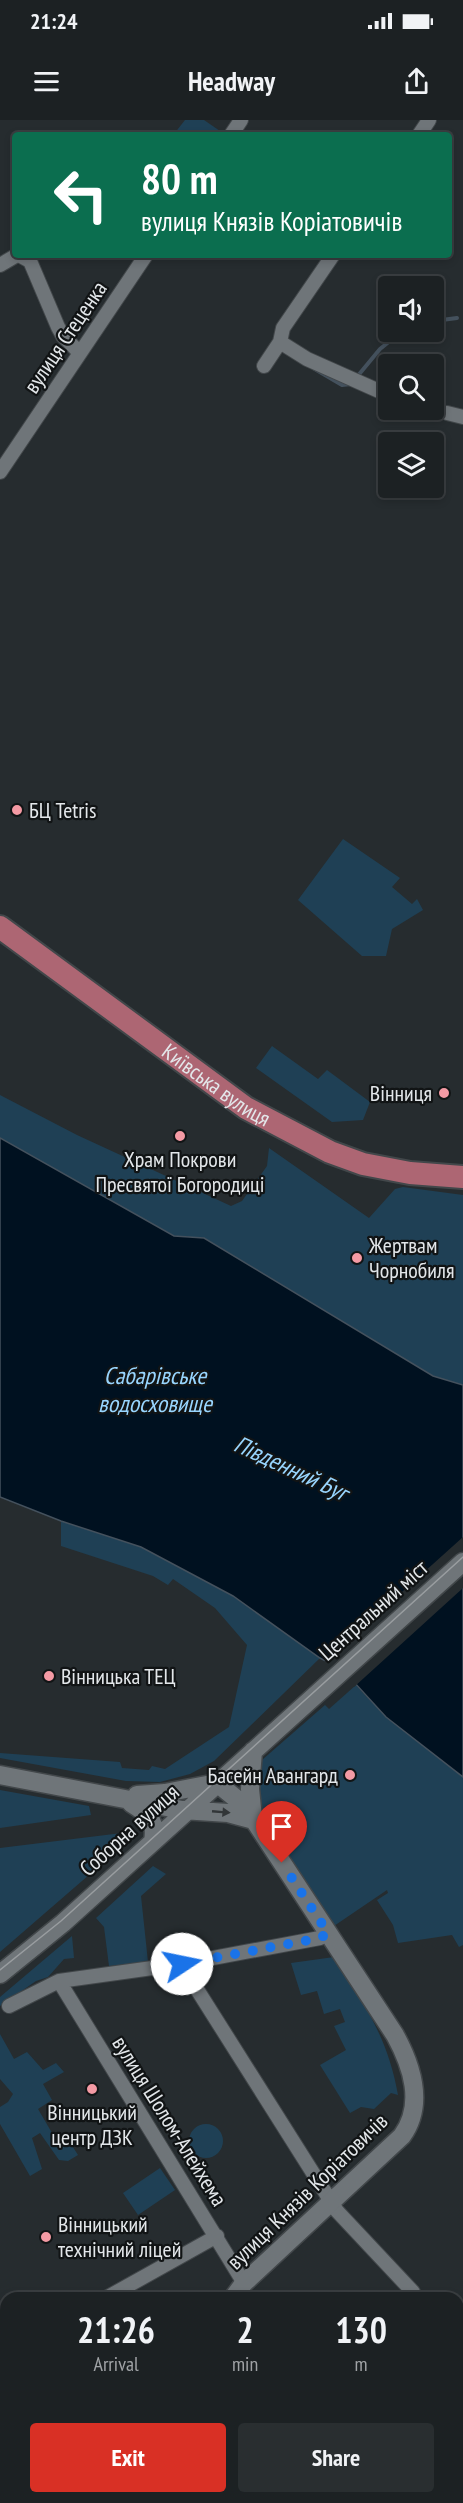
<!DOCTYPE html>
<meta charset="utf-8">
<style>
:root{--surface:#1c2123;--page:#292e30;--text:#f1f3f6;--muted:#a0a3a6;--line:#3a3e41;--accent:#d93025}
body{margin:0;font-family:"PT Sans Narrow",sans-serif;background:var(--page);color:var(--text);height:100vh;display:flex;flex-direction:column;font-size:22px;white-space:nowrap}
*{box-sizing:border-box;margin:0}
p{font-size:20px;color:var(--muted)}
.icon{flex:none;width:33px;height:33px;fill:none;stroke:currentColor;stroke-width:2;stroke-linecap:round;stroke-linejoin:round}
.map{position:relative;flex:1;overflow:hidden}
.side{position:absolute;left:0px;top:2172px;width:464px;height:212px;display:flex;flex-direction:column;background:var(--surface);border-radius:18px 18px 0 0;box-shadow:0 3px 9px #0003,0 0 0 2px var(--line)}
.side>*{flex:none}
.guide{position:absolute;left:12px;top:12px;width:440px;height:126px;border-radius:6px;box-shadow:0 3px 9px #0003,0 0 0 2px var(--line);background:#0b6e4f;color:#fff;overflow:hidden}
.fabs{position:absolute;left:378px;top:156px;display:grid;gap:12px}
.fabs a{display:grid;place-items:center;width:66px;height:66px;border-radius:6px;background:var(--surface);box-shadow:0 3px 9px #0003,0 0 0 2px var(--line);font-size:30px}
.pin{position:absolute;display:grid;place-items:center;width:51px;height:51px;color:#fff;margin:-62px -26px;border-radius:50% 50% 50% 0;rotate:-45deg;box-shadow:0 0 6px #0007}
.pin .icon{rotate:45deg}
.me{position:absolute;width:66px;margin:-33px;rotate:79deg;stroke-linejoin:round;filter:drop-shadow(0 0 4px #0008)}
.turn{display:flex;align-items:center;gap:21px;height:126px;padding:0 30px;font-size:27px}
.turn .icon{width:78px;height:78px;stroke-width:2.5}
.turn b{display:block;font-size:42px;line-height:51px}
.eta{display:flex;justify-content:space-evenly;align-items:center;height:102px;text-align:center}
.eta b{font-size:36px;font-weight:600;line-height:42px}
.primary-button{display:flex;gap:12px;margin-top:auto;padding:12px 30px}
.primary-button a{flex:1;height:69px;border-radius:6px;background:var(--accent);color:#fff;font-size:24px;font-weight:600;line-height:69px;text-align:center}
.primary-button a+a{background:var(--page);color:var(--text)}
.status{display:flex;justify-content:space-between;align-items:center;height:42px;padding:0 30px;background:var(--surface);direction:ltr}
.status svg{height:16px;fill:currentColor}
header{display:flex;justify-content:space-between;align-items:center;height:78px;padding:0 30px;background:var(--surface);font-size:27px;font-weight:600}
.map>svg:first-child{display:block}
.green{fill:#1f4055}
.water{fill:#001120;stroke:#44515d;stroke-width:1.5}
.pier{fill:#262c2f}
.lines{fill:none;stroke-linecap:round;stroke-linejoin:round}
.stream{stroke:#44515d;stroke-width:4}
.minor-casing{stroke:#42474a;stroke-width:16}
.tertiary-casing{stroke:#42474a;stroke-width:21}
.primary-casing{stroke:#42474a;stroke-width:26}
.minor{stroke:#6f7579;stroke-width:14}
.tertiary{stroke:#6f7579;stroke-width:18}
.primary{stroke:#ad6673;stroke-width:22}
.tram{stroke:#999da0;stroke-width:1.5}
.oneway{fill:#323638}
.route{stroke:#1a73e8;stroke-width:10;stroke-dasharray:0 18}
.poi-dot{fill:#f49aa4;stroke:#111415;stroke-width:2}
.labels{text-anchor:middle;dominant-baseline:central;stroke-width:4.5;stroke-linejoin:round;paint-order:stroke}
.street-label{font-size:22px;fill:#e3e7ea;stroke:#111415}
.poi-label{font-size:22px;fill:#e3e7ea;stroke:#111415;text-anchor:start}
.water-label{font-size:24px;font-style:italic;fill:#98d5fe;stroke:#111415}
</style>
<div class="status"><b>21:24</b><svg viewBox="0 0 49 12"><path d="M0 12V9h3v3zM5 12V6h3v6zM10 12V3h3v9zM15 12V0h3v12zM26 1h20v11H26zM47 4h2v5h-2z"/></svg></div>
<header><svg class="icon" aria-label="menu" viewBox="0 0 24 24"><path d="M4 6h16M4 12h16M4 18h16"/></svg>Headway<svg class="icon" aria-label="share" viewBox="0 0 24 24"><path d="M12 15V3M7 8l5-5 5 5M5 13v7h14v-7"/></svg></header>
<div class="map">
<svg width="463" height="2383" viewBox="0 0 463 2383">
<rect width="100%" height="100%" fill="#262c2f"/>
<path class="green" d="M185,0h19l16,11 -3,4h-48l2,-3 3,2z
M343,719l57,39 -8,9 20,17 5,-5 6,11 -31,19 -6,27h-24l-64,-56z
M272,926l46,33 9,-9 43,32 -7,18 -31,2 -76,-54z
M0,975l77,40 154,71 11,-5 25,-35 2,-18 100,70 26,-29 8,-2 60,8v190l-30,-9 -229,-138 -30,-2 -174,-98z
M61,1401l64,19 34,15 74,41 87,62 -106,103 -24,13 -30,8 -34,-1 -126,-23v-5l120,9 2,6 27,2 3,-4 13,3 64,-42 18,-82 -32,-37 -42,-29 -5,6 -15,-9 -92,-30z
M356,1565c31,37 71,61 107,92v168l-4,2 -7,-12 -54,8 -5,-18 -16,-25 11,-7 -1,-3 -56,38 -75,-112v-46l6,-10 63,-55 4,4z
M0,1670l89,16 2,9 -91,13z
M122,1713l5,9 -127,110v-104z
M153,1746l13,8 -25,22 7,66 -39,4 -5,-39 -8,-9z
M72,1816l2,22 -10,1 -16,18 -12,4 -36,25v-9z
M334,1837c30,46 54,81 64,138l-7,-2 -17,16 -13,-2 -11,6 -30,-48 26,-15 -12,-24 11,-4 -5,-13 -16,5 -7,-23 -16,4 -10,-32z
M0,1914l14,25 13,-7 16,18 13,-7 8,9 -21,12 9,16 -14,9 17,29 9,-5 14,22 -10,6 -9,-1 -19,-27 -8,5 10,31 -12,7 -30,-52v-17l8,-5 5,-8 -13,-15z
M189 2021a17 17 0 1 1 34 0a17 17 0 1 1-34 0Z
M160,2048l15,22 -37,25 -15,-22z
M458,2181l5,1v74l-5,3z"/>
<path class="water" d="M0,1018l174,98 30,2 229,138 30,9v392l-77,-60 -43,-47 -23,-12 -87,-62 -92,-49 -80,-26 -61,-24z
M463,2256v127h-124l4,-5h115v-119z"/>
<path class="pier" d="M463,1417v51l-109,99 -13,-15 -18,-9z"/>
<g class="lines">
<path class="stream" d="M434,201l23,-3
M313,248l29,17 9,-1
M356,258l24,-29 21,-17"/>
<g class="minor-casing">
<path id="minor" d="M231,15l10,-15
M419,15l10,-15
M19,135l11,6 28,66 5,9 16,16
M0,145l17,-10
M280,222l27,17 81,36
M264,246l16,-24 3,-14 50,-73
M447,293l16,4
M0,352l146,-217
M181,1844l156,247 76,81
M59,1861l185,302
M9,1886l50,-25 122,-17 139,-26 8,-5
M106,2178l111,-62
M0,2237l6,-4"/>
</g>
<g class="tertiary-casing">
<path id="tertiary" d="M253,1631l-3,38 3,29
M0,1655l182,35 46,3 26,7
M217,1663l22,18 15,19 141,215c17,31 30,69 7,101l-158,147 -11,15
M137,1675l28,-2 52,-10
M131,1683c16,10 26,17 22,38
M0,1854l63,-51 400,-361
M153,2383l6,-5"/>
</g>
<g class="primary-casing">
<g id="primary">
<path id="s1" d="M0,807l246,181 84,44 33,12 47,9 53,4"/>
</g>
</g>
<use href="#minor" class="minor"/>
<use href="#tertiary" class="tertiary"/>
<use href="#primary" class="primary"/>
<path class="tram" d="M0,1850l61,-49 402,-364"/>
</g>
<defs><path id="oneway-solid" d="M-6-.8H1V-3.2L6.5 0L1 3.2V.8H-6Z" transform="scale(1.5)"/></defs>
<use class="oneway" href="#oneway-solid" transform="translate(221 1692) rotate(5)"/>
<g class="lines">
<path class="route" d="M182,1844l138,-26 8,-5 -46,-70"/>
</g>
<g class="poi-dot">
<circle cx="17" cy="690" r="6"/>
<circle cx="444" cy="973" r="6"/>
<circle cx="180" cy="1016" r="6"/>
<circle cx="357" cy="1138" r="6"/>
<circle cx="49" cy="1556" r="6"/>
<circle cx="350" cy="1655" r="6"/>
<circle cx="92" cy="1969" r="6"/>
<circle cx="46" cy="2117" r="6"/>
</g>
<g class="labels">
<g class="street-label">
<text transform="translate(65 217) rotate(-56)">вулиця Стеценка</text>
<text stroke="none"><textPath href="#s1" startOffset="268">Київська вулиця</textPath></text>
<text transform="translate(373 1490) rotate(-42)">Центральний міст</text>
<text transform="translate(129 1710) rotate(-42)">Соборна вулиця</text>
<text transform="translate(170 2001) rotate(58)">вулиця Шолом-Алейхема</text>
<text transform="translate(307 2071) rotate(-44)">вулиця Князів Коріатовичів</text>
</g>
<g class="poi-label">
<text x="29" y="690">БЦ Tetris</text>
<text x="432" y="973" text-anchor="end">Вінниця</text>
<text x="180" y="1039" text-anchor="middle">Храм Покрови<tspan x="180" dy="25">Пресвятої Богородиці</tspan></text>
<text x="369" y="1125">Жертвам<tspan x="369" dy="25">Чорнобиля</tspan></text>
<text x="61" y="1556">Вінницька ТЕЦ</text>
<text x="338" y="1655" text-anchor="end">Басейн Авангард</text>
<text x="92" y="1992" text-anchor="middle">Вінницький<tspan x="92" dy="25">центр ДЗК</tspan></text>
<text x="58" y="2104">Вінницький<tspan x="58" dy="25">технічний ліцей</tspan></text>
</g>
<g class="water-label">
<text x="155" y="1255">Сабарівське<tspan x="155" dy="28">водосховище</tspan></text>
<text transform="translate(291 1348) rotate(25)">Південний Буг</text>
</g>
</g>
</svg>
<div class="fabs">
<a><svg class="icon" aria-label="sound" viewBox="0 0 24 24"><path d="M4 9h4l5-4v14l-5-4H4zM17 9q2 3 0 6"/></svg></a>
<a><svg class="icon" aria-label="search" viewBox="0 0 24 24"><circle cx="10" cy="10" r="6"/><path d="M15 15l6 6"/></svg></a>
<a><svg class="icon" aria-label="layers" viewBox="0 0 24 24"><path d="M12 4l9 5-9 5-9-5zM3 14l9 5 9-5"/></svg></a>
</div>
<div class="pin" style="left:282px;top:1743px;background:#d93025"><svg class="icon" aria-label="arrive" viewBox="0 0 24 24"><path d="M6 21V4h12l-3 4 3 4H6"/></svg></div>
<svg class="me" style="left:182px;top:1844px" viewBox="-20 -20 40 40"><circle r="19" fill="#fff"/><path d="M0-13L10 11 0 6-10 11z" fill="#1a73e8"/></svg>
<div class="guide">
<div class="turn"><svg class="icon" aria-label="left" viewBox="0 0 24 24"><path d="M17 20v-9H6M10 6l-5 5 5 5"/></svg><div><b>80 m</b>вулиця Князів Коріатовичів</div></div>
</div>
<section class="side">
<div class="eta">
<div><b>21:26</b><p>Arrival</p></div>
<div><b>2</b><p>min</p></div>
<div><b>130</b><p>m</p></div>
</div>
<div class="primary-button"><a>Exit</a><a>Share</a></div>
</section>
</div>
